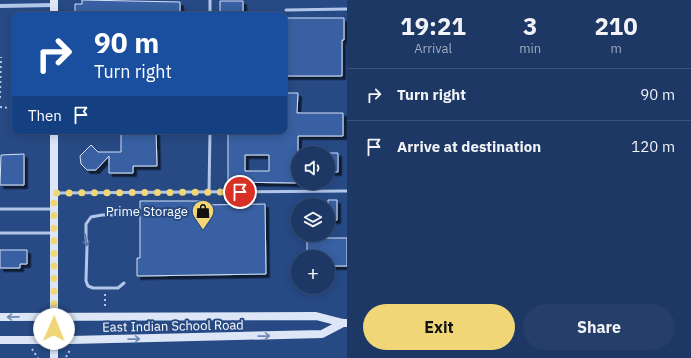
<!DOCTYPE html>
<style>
:root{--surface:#1d3864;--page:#253f6a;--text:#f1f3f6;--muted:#a0acbf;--line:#3b5278;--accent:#f0d677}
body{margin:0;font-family:"IBM Plex Sans",sans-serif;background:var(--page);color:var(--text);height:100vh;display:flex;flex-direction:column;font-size:15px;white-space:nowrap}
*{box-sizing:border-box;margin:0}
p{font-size:13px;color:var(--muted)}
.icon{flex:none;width:22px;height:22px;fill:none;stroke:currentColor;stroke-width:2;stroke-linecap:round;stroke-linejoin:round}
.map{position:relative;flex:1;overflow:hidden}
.panel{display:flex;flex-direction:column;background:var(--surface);width:344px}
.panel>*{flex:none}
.hud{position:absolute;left:12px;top:12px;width:275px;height:122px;border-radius:8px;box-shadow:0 2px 10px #0003,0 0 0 1px var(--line);background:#1a4fa0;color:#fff;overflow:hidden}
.tools{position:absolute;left:291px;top:146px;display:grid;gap:8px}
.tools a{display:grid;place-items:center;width:44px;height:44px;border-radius:50%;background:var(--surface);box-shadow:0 2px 10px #0003,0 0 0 1px var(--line);font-size:20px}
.pin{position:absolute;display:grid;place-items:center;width:34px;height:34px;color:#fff;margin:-17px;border:2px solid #fff;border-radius:50%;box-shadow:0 1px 4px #0007}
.me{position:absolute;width:44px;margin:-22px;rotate:1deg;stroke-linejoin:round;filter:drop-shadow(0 0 3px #0008)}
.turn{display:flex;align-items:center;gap:14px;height:84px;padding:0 16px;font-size:18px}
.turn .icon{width:52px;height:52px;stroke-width:2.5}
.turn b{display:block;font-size:28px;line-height:34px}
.then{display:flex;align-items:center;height:38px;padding:0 16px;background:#0003;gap:8px;font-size:15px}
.eta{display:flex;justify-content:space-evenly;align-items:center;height:68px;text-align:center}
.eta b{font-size:24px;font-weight:800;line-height:28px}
.button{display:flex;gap:8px;margin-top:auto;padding:8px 16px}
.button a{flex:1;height:46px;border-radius:24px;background:var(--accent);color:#111;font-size:16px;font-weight:800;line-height:46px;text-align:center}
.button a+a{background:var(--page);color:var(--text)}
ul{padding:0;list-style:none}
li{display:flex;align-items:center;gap:12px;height:52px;padding:0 16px;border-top:1px solid var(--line)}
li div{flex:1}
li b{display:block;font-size:15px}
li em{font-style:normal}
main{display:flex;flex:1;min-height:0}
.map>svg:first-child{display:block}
.building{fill:#3860a2;stroke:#d5e2f6;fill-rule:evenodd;filter:url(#shadow)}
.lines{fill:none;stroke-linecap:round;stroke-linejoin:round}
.path{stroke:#b2c6e8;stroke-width:2;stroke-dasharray:2 3;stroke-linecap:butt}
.lane{stroke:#b2c6e8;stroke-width:3}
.street{stroke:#b2c6e8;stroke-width:4}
.secondary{stroke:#dce6f7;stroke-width:8}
.oneway{stroke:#5875a8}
.oneway2{stroke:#6f88b3}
.route{stroke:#f0d677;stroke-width:7;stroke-dasharray:0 12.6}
.labels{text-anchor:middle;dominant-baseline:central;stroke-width:4;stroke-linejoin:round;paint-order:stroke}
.poi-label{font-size:13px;fill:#fff;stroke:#274a85;text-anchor:end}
.street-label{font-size:13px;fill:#fff;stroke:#274a85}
</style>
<main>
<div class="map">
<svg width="347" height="358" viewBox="0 0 347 358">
<defs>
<filter id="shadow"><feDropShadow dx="3.5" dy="3.5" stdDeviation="0" flood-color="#0009"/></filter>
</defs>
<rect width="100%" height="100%" fill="#274a85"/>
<path class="building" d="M82,0l98,2v13h-105v-11h7z
M220,1h23v14h-23z
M284,18h60v22h-2v36h-58z
M284,93h14l-1,20h46v23h-45v47l-70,-1v-51h56zM245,155h24v16h-24z
M121,131h35l1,35h-24v7h-24v-17l-13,14h-9l-6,-6 -1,-8 11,-11 7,7h23z
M328,153h10v19h-10z
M24,154v31h-24l1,-30z
M328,200h9v20h-9z
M140,201h63v4l62,-1 1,70 -129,2v-18h3z
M307,238h40v28h-19v-9h-21z
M0,250h27v14h-7v4h-20z"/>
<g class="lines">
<path class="path" d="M0,98l1,-41
M0,107l9,1
M105,294v12
M32,349l6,9
M66,357l4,-7"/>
<path class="lane" d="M286,10l61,-1
M210,15v-15
M209,192l1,-61
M55,193l292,-2
M0,209h54
M119,215h-17l-11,2 -5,7v14l1,8 -1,35 2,5 5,2h25l6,-5
M0,233h54"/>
<path class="street" d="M0,6l54,-1"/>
<path class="secondary" d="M54,0v15
M0,317l316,-1 27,7h4
M0,340h71l251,-6 21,-11
M54,358v-227"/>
</g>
<defs><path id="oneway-shaft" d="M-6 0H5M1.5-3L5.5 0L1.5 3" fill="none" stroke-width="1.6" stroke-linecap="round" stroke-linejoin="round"/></defs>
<use class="oneway" href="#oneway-shaft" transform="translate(86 240) rotate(82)"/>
<g class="oneway2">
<use href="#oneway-shaft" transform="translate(13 317) rotate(179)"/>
<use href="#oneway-shaft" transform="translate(264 336) rotate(-1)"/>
<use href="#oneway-shaft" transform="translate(134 339) rotate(-1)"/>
</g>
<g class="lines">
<path class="route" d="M54,329v-136l186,-1"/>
</g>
<defs>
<g id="shop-pin" transform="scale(1.15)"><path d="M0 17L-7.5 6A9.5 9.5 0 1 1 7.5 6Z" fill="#f0d677" stroke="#274a85"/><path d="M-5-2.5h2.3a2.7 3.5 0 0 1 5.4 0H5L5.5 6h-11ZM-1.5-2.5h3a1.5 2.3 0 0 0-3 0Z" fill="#111"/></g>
</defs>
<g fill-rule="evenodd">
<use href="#shop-pin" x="203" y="211"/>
</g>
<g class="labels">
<g class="poi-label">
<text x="188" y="211">Prime Storage</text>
</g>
<g class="street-label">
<text transform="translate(173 326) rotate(-1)">East Indian School Road</text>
</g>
</g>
</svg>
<div class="tools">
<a><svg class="icon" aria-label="sound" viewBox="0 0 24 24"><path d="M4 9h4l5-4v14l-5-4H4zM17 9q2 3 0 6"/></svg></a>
<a><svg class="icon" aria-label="layers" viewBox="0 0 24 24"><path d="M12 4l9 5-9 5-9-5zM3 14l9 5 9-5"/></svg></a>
<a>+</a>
</div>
<div class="pin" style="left:240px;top:192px;background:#d93025"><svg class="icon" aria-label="arrive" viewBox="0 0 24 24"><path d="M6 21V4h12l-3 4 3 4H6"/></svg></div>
<svg class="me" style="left:54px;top:329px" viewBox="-20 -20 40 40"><circle r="19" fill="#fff"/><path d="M0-13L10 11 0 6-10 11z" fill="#f0d677"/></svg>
<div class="hud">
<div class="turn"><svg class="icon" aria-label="right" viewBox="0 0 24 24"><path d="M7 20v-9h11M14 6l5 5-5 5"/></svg><div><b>90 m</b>Turn right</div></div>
<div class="then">Then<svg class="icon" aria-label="arrive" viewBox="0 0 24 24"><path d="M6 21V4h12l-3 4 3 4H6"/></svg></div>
</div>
</div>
<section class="panel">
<div class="eta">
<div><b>19:21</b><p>Arrival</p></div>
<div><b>3</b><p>min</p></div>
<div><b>210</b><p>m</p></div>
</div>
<ul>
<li><svg class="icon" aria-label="right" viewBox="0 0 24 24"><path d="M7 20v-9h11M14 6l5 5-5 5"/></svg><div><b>Turn right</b></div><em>90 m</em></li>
<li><svg class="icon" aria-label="arrive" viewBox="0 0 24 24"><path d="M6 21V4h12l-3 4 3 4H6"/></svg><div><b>Arrive at destination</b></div><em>120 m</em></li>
</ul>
<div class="button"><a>Exit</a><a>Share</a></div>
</section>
</main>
